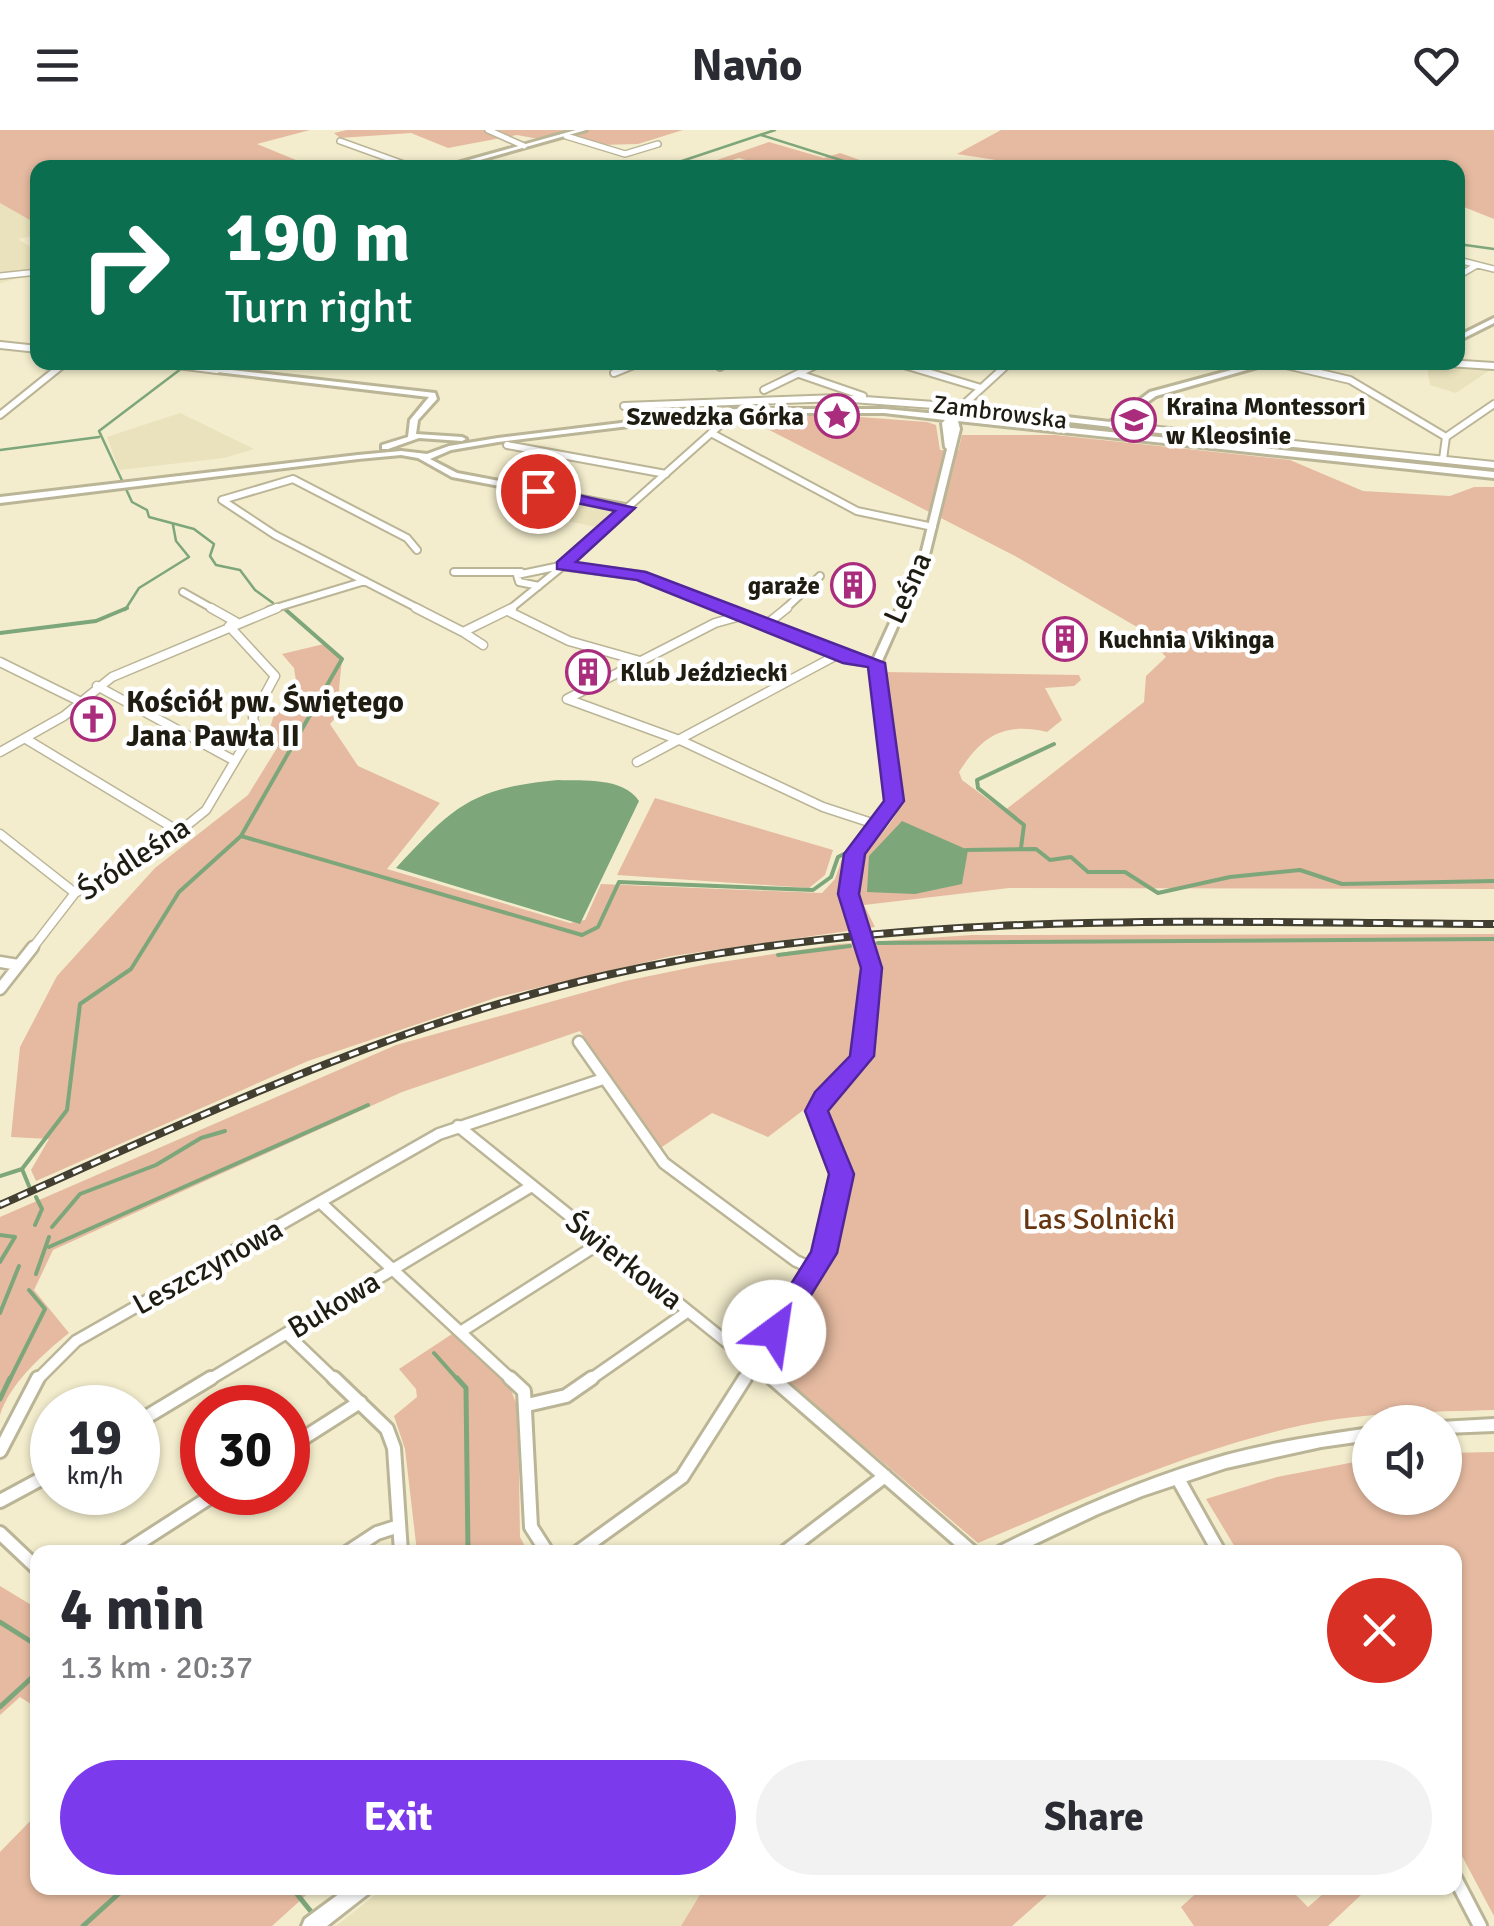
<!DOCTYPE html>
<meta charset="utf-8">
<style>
:root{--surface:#fff;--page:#f2f2f3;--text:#2b2b33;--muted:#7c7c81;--accent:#7c3aed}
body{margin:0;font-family:Signika,sans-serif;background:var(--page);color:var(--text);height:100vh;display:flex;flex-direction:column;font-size:38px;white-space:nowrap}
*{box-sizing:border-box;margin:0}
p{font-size:32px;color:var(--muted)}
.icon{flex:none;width:55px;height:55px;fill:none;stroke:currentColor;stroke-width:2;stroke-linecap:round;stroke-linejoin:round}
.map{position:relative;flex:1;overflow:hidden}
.details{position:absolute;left:30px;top:1415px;width:1432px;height:350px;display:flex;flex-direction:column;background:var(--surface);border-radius:20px;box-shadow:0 2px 8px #0004}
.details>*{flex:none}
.hud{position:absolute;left:30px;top:30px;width:1435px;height:210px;border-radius:20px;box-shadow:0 2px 8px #0004;background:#0b6e4f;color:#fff;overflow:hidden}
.buttons{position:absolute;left:1352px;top:1275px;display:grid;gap:20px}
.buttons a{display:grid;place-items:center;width:110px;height:110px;border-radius:50%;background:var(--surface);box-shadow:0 2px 8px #0004;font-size:50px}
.speed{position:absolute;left:30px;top:1255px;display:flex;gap:20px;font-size:50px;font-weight:700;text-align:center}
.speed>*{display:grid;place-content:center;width:130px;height:130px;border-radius:50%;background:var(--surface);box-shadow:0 2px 8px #0004;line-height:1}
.speed small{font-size:25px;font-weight:400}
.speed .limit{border:15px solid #d22;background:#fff;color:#111}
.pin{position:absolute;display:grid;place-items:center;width:85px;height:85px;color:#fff;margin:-42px;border:5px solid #fff;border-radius:50%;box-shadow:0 2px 10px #0007}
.me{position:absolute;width:110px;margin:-55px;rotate:31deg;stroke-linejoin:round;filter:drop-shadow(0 0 8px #0008)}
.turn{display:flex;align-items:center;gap:35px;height:210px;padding:0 30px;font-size:45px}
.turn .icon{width:130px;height:130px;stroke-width:2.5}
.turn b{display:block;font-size:70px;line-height:85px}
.round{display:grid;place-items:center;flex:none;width:105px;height:105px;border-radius:52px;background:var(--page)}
.summary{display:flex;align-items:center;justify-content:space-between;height:170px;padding:0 30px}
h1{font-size:60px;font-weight:700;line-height:75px}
.cta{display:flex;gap:20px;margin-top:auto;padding:20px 30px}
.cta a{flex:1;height:115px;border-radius:60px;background:var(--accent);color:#fff;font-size:40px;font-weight:700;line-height:115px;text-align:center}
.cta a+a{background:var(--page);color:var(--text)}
header{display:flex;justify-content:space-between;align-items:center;height:130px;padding:0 30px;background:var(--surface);font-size:45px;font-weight:700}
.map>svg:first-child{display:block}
.built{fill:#e9e2bc}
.green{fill:#e5baa0}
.water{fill:#7ea67b}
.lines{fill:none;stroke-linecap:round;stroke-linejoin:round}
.stream-far2{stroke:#7ea67b;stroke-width:2.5}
.stream-far1{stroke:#7ea67b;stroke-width:4}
.stream{stroke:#7ea67b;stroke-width:5}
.street-far4-casing{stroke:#bbb597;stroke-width:8}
.street-far3-casing{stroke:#bbb597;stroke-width:10}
.street-far2-casing{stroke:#bbb597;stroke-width:11}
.street-far1-casing{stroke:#bbb597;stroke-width:15}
.street-casing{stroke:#bbb597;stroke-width:18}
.secondary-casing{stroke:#bbb597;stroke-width:6}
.street-far4{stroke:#fff;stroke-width:5}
.street-far3{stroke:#fff;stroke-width:6}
.street-far2{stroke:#fff;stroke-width:8}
.street-far1{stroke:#fff;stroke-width:10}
.street{stroke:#fff;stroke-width:12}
.secondary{fill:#fff;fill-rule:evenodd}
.rail-casing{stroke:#434032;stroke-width:8}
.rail{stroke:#fff;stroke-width:4;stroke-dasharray:10;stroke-linecap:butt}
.route{fill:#7c3aed;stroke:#51269a;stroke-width:2.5}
.labels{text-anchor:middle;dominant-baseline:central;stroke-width:9;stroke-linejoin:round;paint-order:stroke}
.far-poi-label{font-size:25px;font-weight:bold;fill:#1f1d12;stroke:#fff;text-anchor:start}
.far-street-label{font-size:25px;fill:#1f1d12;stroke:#fff}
.street-label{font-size:30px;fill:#1f1d12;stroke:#fff}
.poi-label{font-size:30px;font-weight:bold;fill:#1f1d12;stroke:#fff;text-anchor:start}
.park-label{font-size:30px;fill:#673611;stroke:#fff}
</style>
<header><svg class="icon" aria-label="menu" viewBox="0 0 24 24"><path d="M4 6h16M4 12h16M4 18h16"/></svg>Navio<svg class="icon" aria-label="heart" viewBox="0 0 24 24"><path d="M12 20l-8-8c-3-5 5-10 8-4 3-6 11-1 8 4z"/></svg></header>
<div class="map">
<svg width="1494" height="1796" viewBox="0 0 1494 1796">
<rect width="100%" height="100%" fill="#f3edcd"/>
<path class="built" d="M0,73l38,21 -1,11 -19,4 19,12v22l-37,10z
M1427,236l7,-1 59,3 -37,25 -26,-8z
M180,283l74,36 -30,9 -105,12 -12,-33z
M548,367l62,12 3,3 -17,15 -79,-17z
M384,1758h320l-23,38h-345z"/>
<path class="green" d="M0,0h310l-53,14 56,23 -275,1 -1,56 -37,-21z
M347,0h336l-45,14 -38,1 -29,-12 -27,7 -27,-5 -69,13 -37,-15 -71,5 -6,-5z
M1001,0h493v89l-30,-12 -6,2v-41h-452l9,-5 -58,-9z
M769,12l55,16 16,-5 34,12 -103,3 -32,-10 -23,7 -2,-4z
M819,284l108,8 9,3 4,25 18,1 4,-16h93l235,25 73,31 87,5 24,-9h20v402l-485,-1 -145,17 11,22 -203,29 -174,41 -190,64 -272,120 -5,-11 18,-31 -38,-2 9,-90 37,-71 98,-108 93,-73 29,-47 -9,-12 6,-22 23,-26 -3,-20 -12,-14 42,-10 18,15 -3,30 4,21 -13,14 28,42 82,37 -53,66 183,54 15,-3 16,-36 221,9 13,-14 7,-20c26,-9 54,-34 61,-62l-20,-125 196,3 2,5 -7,6 -29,2 17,32 -15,12c-44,-10 -65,4 -88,40l3,8 42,31 140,-109 2,-26 20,-19 -29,-30 -122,-71 -271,-139z
M655,668l178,52 -8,25 -16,13 -192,-13z
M1494,804v476c-63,2 -129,2 -191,15 -113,25 -218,73 -325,118l-212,-180 65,-107 18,-86 -31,-71 -50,38 -56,-24 -53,36 -79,-118 -178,61 -349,158 -19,40 35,43c-26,21 -59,50 -69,82v-198l396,-172 229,-64 83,-17 131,-20 133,-9z
M452,1204l57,51 9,23 2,129 8,15h-111l-12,-103 -11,-33 23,-19 -1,-8 -17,-20z
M1494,1322v464l-39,-73v-291h-217l-32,-53 71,-22 93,-18v39h75v-45z
M0,1456l38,23 -1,99 -17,-11 -20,18z
M37,1684l1,74h276l-42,38h-272v-74z
M704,1758h351l-43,38h-331z
M1202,1758h87l19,19 22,-19h25l7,6 -34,32h-134l-13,-19z"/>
<path class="water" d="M558,650c26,1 65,-3 81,21l-59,123 -184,-56c57,-61 75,-80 162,-88z
M902,691l66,29 -6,34 -47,10 -48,-2 2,-36z"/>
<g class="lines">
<path class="stream-far2" d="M761,5l105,33
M661,38l114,-38
M1458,114l36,5
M190,232l-91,69 33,71 15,8 2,7 45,12 20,15 -4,12 6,9 24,5 15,20 18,13
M0,320l99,-13
M125,480l14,-22 50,-31 -13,-16 -3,-16"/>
<path class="stream-far1" d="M0,503l96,-12 31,-13
M241,706l341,99 16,-8 21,-45 194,8 18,-13 7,-20 6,-3
M1021,718l3,-23 -46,-37 -1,-8 77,-36
M966,720l70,-1 14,11 21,-3 17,15h37l33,21 72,-16 70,-7 42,14 152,-3
M878,813l616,-4
M778,825l72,-9
M22,1039l45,-59 13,-106 51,-35 48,-77 62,-56 101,-177 -56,-49
M22,1039l7,17
M0,1046l22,-7
M35,1095l7,-16 -6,-12
M52,1097l28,-33 76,-29 45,-27 24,-7
M0,1105l15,2
M49,1117l319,-142
M0,1132l15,-25
M36,1144l13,-37
M0,1183l19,-47
M434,1223l25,28
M9,1251l36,-72 -16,-19"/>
<path class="stream" d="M457,1248l9,10 2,164
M0,1269l10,-21
M0,1492l38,24
M0,1577l38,-35
M292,1758l21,26
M83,1796l42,-38"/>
<g class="street-far4-casing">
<path id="street-far4" d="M488,0l36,16
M566,6l59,18 33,-10
M340,11l75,27
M1458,130l36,9
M0,146l38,-4
M1458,146l19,-11"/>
</g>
<g class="street-far3-casing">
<path id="street-far3" d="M0,215l38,4
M153,232l64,8
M894,232l87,26
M1273,232l77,18 96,57 -3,22
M1431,232l63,4
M720,237l9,-5
M614,243l27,-11
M799,244l64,22
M764,260l58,-28
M624,276l214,-8 123,9 49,-45
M0,285l66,-53
M1112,295l382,40
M711,303l146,78 76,16
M1446,307l48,-33
M507,315l159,29
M222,370l53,35 146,75
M222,370l71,-21 114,59 10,12
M627,378l101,-90
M454,442h67
M539,456l-20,-4 -2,-7 43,-9
M183,462l32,18
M269,480l96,-29
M509,480l54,-44
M784,480l36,-34"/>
</g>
<g class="street-far2-casing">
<path id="street-far2" d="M211,478l25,14
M416,478l47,24 49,-24
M508,481l61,30 71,20
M767,494l20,-16
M463,502l20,13
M0,532l79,39
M97,556l138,75
M567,569l115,42 141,66 55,18
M567,569l148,-76 29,-8
M26,609l154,93
M0,622l64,-36 48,-39 165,-69
M637,632l200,-107
M0,704l75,59
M31,820l44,-57 84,-45 47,-38 49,-83 -2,-10 22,-41 -46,-50
M864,820c-23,-79 -14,-83 30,-149l-18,-138"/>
</g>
<g class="street-far1-casing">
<path id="street-far1" d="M0,832l18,3
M0,859l33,-42
M579,912l85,121 132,98 16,7
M458,996l317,255
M321,1073l192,178
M462,1201l138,-88
M287,1204l49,47
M36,1251l40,-40 363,-207 164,-55
M207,1251l323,-194
M588,1251l99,-69
M743,1251l81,-128 17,-79 -25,-63c9,-18 26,-25 37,-41 23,-33 20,-86 10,-123"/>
</g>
<g class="street-casing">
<path id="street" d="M334,1248l53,51 7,19 7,104
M510,1248l14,13 7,136 16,25
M772,1248l200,174
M527,1275l39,-9 26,-18
M138,1292l73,-44
M288,1318l72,-46
M0,1321l38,-73
M1177,1347l42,75
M0,1371l52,-28
M0,1403l38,36
M125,1422l93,-60
M348,1422l29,-19 22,-7
M578,1422l104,-75 63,-99
M785,1422l100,-76
M1455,1748l25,48"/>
</g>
<g class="secondary-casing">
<path id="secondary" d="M576,0h10l-134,38h-12z
M1494,188v5l-36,18v-5z
M1261,232h14l-119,34 -44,31 -149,-17 -6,6 537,56v6l-536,-57 2,8 -31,126 -48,108 -5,3 -29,-4 -209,-84 -78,-10v-4l60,-55 -168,-32 -34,-19 -17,-3 -43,4 -358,44v-6l358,-42 43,-4 26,3 22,-8 49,-8 238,-29h148l65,6 12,-10 149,17 40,-30zM736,283h148l61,7 -3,3 3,24 2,2 -26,106 -48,105 -21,-3 -209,-84 -73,-9 60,-54v-4l-173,-33 -27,-14 21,-9 47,-8z
M214,238l221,25 2,6 -19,21 -2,14 46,3 4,2 -4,2 -43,-3 -31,11h-6v-4l26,-8 2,-17 19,-23 -212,-25 -4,-2z
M1494,1289v12l-49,2v-11h-5z
M1370,1298v12l-49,7 -95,21 -84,28 -44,18 -80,38h-22l2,-5c74,-37 149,-70 228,-92 48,-13 96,-20 144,-27z
M347,1758h23l-2,6 -41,32h-25l3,-7z"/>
</g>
<use href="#street-far4" class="street-far4"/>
<use href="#street-far3" class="street-far3"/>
<use href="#street-far2" class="street-far2"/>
<use href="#street-far1" class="street-far1"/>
<use href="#street" class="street"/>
<use href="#secondary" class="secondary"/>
<g class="rail-casing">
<path id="rail" d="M0,1075c197,-88 396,-182 607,-230 291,-66 591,-53 887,-51"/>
</g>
<use href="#rail" class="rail"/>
</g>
<path class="route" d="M538,356l97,22 -59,54 70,10 239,91 19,138 -39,53 -6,40 23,74 -8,88 -46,55 26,63 -17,79 -53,86 -10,3 -13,-10 50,-80 18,-78 -24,-63 10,-19 35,-36 11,-88 -23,-74 6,-40 40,-53 -16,-134 -25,-4 -206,-83 -80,-11v-7l58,-51 -82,-17v-6z"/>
<defs>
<g id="sight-ring" transform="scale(2.25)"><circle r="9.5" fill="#fff" stroke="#aa2c7d" stroke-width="1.5"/><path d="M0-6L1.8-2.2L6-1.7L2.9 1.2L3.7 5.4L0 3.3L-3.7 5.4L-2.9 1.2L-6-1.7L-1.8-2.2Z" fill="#aa2c7d"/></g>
<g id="school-ring" transform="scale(2.25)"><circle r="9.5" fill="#fff" stroke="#aa2c7d" stroke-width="1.5"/><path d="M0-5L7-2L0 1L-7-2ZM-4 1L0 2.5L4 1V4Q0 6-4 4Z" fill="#aa2c7d"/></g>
<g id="building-ring" transform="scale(2.25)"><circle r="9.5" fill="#fff" stroke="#aa2c7d" stroke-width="1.5"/><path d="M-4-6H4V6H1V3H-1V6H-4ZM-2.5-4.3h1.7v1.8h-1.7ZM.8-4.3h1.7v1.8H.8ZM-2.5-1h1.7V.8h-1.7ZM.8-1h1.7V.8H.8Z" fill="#aa2c7d"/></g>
<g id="church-ring" transform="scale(2.25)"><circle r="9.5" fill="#fff" stroke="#aa2c7d" stroke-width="1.5"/><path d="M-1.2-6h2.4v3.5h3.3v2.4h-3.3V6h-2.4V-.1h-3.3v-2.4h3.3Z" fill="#aa2c7d"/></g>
</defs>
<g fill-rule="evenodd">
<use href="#sight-ring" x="837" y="286"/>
<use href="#school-ring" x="1134" y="290"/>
<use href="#building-ring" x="853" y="455"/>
<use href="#building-ring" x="1065" y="509"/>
<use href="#building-ring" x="588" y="542"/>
<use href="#church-ring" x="93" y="589"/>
</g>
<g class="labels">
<g class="far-poi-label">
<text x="1166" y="276">Kraina Montessori<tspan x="1166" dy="29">w Kleosinie</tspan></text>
<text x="804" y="286" text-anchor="end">Szwedzka Górka</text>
<text x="820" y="455" text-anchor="end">garaże</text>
<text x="1098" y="509">Kuchnia Vikinga</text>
<text x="620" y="542">Klub Jeździecki</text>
</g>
<g class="far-street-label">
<text transform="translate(1000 282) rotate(7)">Zambrowska</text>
</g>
<g class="street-label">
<text transform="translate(908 458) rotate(-66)">Leśna</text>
<text transform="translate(134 729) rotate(-33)">Śródleśna</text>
<text transform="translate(624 1131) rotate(38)">Świerkowa</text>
<text transform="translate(208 1137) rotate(-29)">Leszczynowa</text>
<text transform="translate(334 1175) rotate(-31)">Bukowa</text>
</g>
<g class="poi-label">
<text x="126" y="572">Kościół pw. Świętego<tspan x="126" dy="34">Jana Pawła II</tspan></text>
</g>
<g class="park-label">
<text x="1099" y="1089">Las Solnicki</text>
</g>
</g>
</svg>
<div class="buttons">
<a><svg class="icon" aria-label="sound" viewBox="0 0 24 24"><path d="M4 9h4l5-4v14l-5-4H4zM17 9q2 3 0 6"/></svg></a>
</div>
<div class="speed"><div>19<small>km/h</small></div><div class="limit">30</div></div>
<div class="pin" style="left:538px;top:361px;background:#d93025"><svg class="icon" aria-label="arrive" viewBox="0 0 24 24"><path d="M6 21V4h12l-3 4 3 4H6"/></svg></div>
<svg class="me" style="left:774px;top:1202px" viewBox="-20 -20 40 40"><circle r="19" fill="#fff"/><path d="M0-13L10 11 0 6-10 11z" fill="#7c3aed"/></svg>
<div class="hud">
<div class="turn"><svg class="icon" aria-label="right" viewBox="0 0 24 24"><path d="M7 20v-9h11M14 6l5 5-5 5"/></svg><div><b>190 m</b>Turn right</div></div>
</div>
<section class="details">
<div class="summary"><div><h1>4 min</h1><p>1.3 km · 20:37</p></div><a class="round" style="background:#d93025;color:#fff"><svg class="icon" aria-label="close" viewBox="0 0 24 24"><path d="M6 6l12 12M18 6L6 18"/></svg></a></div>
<div class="cta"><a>Exit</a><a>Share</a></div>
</section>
</div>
